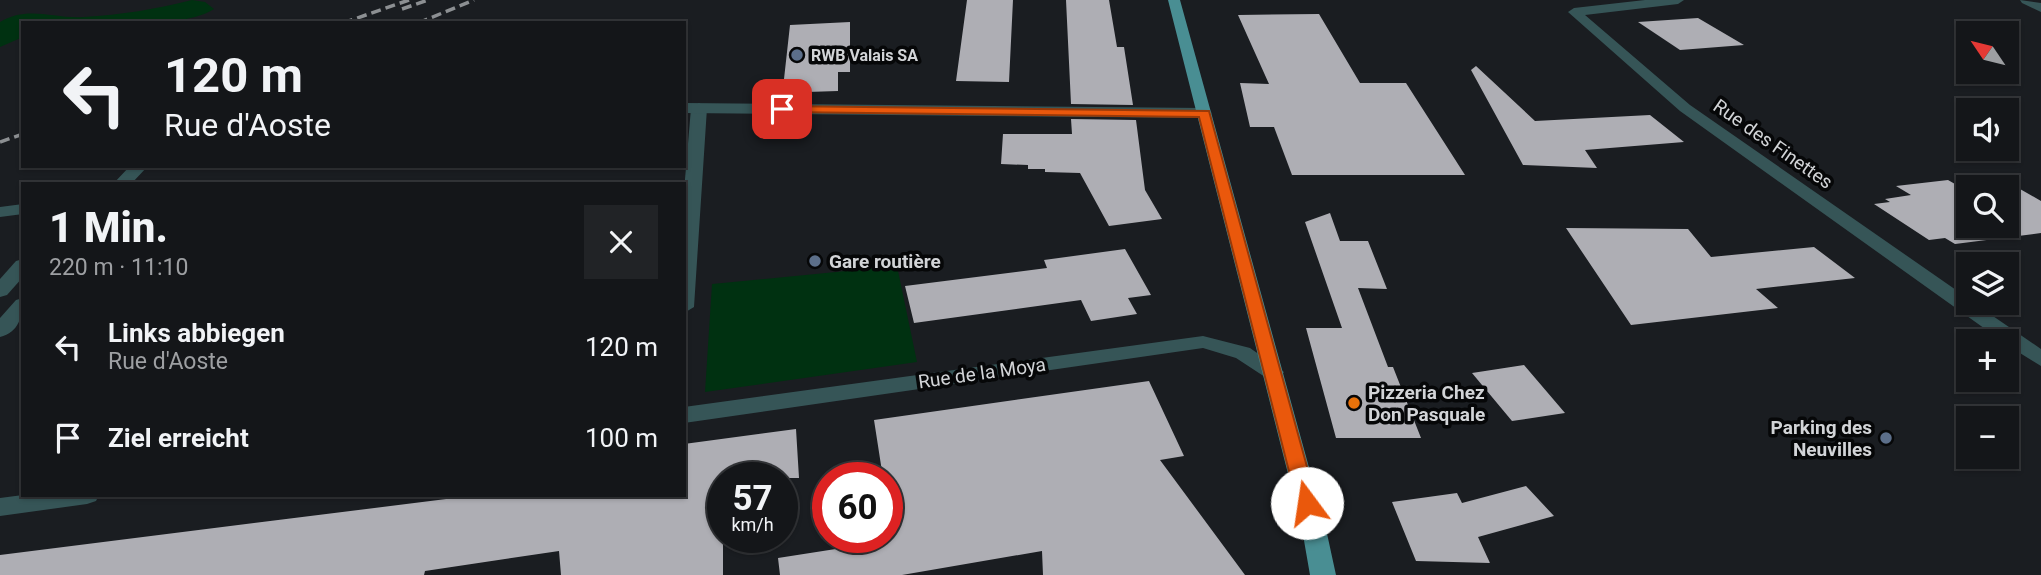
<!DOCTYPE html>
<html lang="de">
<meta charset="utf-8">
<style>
:root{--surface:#141619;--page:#212326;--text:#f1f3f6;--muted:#9d9fa2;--line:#333538}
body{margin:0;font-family:Roboto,sans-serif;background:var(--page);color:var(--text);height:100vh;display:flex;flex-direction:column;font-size:26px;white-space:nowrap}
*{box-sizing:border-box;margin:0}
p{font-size:23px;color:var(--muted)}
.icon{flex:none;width:38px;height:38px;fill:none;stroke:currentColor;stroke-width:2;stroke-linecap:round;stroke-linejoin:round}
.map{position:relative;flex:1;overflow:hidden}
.drawer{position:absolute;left:21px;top:182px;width:665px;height:315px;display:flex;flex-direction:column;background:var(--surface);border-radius:0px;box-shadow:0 2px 5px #0004,0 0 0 2px var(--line)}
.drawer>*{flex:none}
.hud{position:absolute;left:21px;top:21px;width:665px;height:147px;border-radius:0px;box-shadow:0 2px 5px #0004,0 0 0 2px var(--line);background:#141619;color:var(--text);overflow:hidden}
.needle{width:46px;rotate:305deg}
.fabs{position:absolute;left:1956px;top:21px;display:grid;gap:14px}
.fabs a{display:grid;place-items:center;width:63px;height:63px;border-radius:0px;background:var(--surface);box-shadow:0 2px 5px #0004,0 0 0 2px var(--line);font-size:35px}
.speed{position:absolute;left:707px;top:462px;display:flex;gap:14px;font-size:35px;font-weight:700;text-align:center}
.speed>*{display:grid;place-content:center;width:91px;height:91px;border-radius:50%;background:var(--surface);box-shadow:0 2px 5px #0004,0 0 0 2px var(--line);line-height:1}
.speed small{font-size:18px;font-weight:400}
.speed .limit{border:10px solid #d22;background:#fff;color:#111}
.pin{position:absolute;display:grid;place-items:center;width:60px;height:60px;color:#fff;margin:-30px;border-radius:14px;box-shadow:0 4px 10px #0006}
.me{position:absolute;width:77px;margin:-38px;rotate:346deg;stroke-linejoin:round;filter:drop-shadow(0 0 5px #0008)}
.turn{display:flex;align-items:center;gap:24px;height:147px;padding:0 28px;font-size:32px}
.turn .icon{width:91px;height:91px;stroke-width:2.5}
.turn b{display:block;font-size:49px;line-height:60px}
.round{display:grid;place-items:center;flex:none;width:74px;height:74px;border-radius:0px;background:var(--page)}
.summary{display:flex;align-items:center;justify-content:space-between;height:119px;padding:0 28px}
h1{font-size:42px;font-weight:800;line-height:52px}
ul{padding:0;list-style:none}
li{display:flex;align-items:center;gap:21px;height:91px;padding:0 28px}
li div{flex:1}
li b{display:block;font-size:26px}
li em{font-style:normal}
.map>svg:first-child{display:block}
.green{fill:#003111}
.building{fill:#aeaeb4}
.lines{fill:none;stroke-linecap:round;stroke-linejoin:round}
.pedestrian{fill:#365557;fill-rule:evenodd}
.minor{fill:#365557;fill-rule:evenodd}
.tertiary{fill:#365557;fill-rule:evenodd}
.primary{fill:#498e93;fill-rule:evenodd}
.rail{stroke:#8c8f92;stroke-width:3.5;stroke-dasharray:10 5;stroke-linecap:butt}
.route{fill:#ea580c;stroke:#983908;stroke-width:2}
.service-dot{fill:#5c6f8a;stroke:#060708;stroke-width:2.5}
.food-dot{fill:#e8710a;stroke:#060708;stroke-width:2.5}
.labels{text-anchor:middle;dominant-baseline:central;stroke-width:7;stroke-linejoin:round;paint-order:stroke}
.far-poi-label{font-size:16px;font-weight:bold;fill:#d2d4d7;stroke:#060708;text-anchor:start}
.street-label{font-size:19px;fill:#d2d4d7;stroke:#060708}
.poi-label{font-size:19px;font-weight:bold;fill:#d2d4d7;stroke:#060708;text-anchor:start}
</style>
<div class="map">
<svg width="2041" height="575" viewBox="0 0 2041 575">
<rect width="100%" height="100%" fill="#1a1d21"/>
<path class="green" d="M192,0l13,2 9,7c-35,23 -146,14 -191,14v14l-23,10v-25c28,-17 53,-3 84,-5 37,-2 72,-8 108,-17z
M897,266l20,96 -212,30 7,-108z"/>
<path class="building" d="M967,0h46l-4,82 -53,-1z
M1066,0h43l8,47h7l9,58 -62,-1z
M1319,14l41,69h46l59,92h-173l-18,-48h-24l-10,-44 29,1 -31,-69z
M1698,18l46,27 -64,5 -42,-28z
M850,22v50h-12v19l-31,1v-5l-24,1 7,-63z
M1476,66l59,55 115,-6 34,27 -99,8 12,18 -74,-3 -52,-95z
M1071,119l65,1 9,70 17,29 -53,7 -29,-53 -35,-1v-3h-17v-4l-27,-1 2,-30h69z
M1948,180l21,12v34h38v-36l13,-1 21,12v32l-86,11 -10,-6 -16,2 -55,-36 16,-2 -5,-3 26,-4 -15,-9z
M1330,213l10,28h28l19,48 -29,-1 30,79h5l28,71h-85l-30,-110h36l-37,-106z
M1566,228l122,1 23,28 103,-10 41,31 -99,11 22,19 -147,17z
M1125,249l26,46 -23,3 9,16 -46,7 -10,-21 -167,23 -9,-37 142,-18 -3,-8z
M1524,365l41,48 -53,8 -40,-48z
M1149,381l35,75 -24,4 85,115h-202l-1,-24 -140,24h-122l-2,-17 109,-17v-63h-4l-9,-58z
M796,429l3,49h-76v97h-162l-2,-24 -134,20 -1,4h-424v-20l478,-60h206v-51z
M1526,486l28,30 -76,21 12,26 -74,-2 -24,-59 65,-9 5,10z"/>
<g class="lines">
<path class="pedestrian" d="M23,259v18l-16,18 -7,2v-18l16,-18z"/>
<path class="minor" d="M1645,0h39l-6,4 -93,11 105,90 279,194v4h5l67,46v17l-34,-21v-4h-5l-322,-230 -112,-99 6,-4z
M2020,0l21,3v9l-19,-9z
M699,103l8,5 -13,199 -10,6v-122l7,-83z
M23,204v10l-23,3v-10z
M1203,336l47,12 34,24 -3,5h-16l-29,-19 -33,-10 -519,75v-16z
M23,495h76l-3,6 -9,3 -87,12v-18z"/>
<path class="tertiary" d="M684,103l520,5 8,5 -8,5 -520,-5z
M130,166h18l-17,18h-18z
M23,298c0,17 -4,35 -23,39v-19l16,-18z"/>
<path class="primary" d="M1168,0h12l146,529 10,46h-26l-8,-46z"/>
<path class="rail" d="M402,9l26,-9
M343,23l66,-23
M418,23l56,-23
M0,142l23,-8"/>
</g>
<path class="route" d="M777,106l432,5 108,392 -2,5h-15l-3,-5 -98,-386 -417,-5 -7,-3z"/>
<g class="service-dot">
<circle cx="797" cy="55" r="7"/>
<circle cx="815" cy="261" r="7"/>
<circle cx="1886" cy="438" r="7"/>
</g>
<circle class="food-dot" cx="1354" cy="403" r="7"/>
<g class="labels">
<g class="far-poi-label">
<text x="811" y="55">RWB Valais SA</text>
</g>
<g class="street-label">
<text transform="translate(1773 144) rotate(35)">Rue des Finettes</text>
<text transform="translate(982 373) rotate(-8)">Rue de la Moya</text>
</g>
<g class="poi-label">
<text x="829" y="261">Gare routière</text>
<text x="1368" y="392">Pizzeria Chez<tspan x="1368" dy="22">Don Pasquale</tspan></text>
<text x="1872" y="427" text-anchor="end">Parking des<tspan x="1872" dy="22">Neuvilles</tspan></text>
</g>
</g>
</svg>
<div class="fabs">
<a><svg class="needle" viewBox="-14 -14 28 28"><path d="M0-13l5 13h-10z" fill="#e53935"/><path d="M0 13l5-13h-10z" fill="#9d9fa2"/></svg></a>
<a><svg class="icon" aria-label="sound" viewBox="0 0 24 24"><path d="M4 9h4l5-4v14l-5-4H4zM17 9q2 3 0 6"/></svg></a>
<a><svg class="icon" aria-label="search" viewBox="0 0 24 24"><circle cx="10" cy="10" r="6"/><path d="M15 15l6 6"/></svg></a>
<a><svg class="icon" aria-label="layers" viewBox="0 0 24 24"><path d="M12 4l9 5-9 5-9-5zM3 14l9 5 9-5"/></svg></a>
<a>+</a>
<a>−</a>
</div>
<div class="speed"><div>57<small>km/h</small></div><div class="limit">60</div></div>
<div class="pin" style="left:782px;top:109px;background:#d93025"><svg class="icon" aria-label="arrive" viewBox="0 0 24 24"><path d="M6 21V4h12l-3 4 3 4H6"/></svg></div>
<svg class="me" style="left:1307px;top:503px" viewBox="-20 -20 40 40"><circle r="19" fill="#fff"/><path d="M0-13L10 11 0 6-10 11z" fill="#ea580c"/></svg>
<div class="hud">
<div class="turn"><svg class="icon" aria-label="left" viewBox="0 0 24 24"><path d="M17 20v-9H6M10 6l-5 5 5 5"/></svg><div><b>120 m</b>Rue d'Aoste</div></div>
</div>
<section class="drawer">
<div class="summary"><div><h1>1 Min.</h1><p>220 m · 11:10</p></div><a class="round"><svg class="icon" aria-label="close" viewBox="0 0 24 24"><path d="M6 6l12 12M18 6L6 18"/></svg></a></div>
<ul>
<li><svg class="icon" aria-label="left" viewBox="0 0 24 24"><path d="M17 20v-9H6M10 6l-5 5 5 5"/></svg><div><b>Links abbiegen</b><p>Rue d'Aoste</p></div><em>120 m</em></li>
<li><svg class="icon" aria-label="arrive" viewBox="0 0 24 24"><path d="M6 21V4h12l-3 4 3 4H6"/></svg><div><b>Ziel erreicht</b></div><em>100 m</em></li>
</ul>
</section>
</div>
